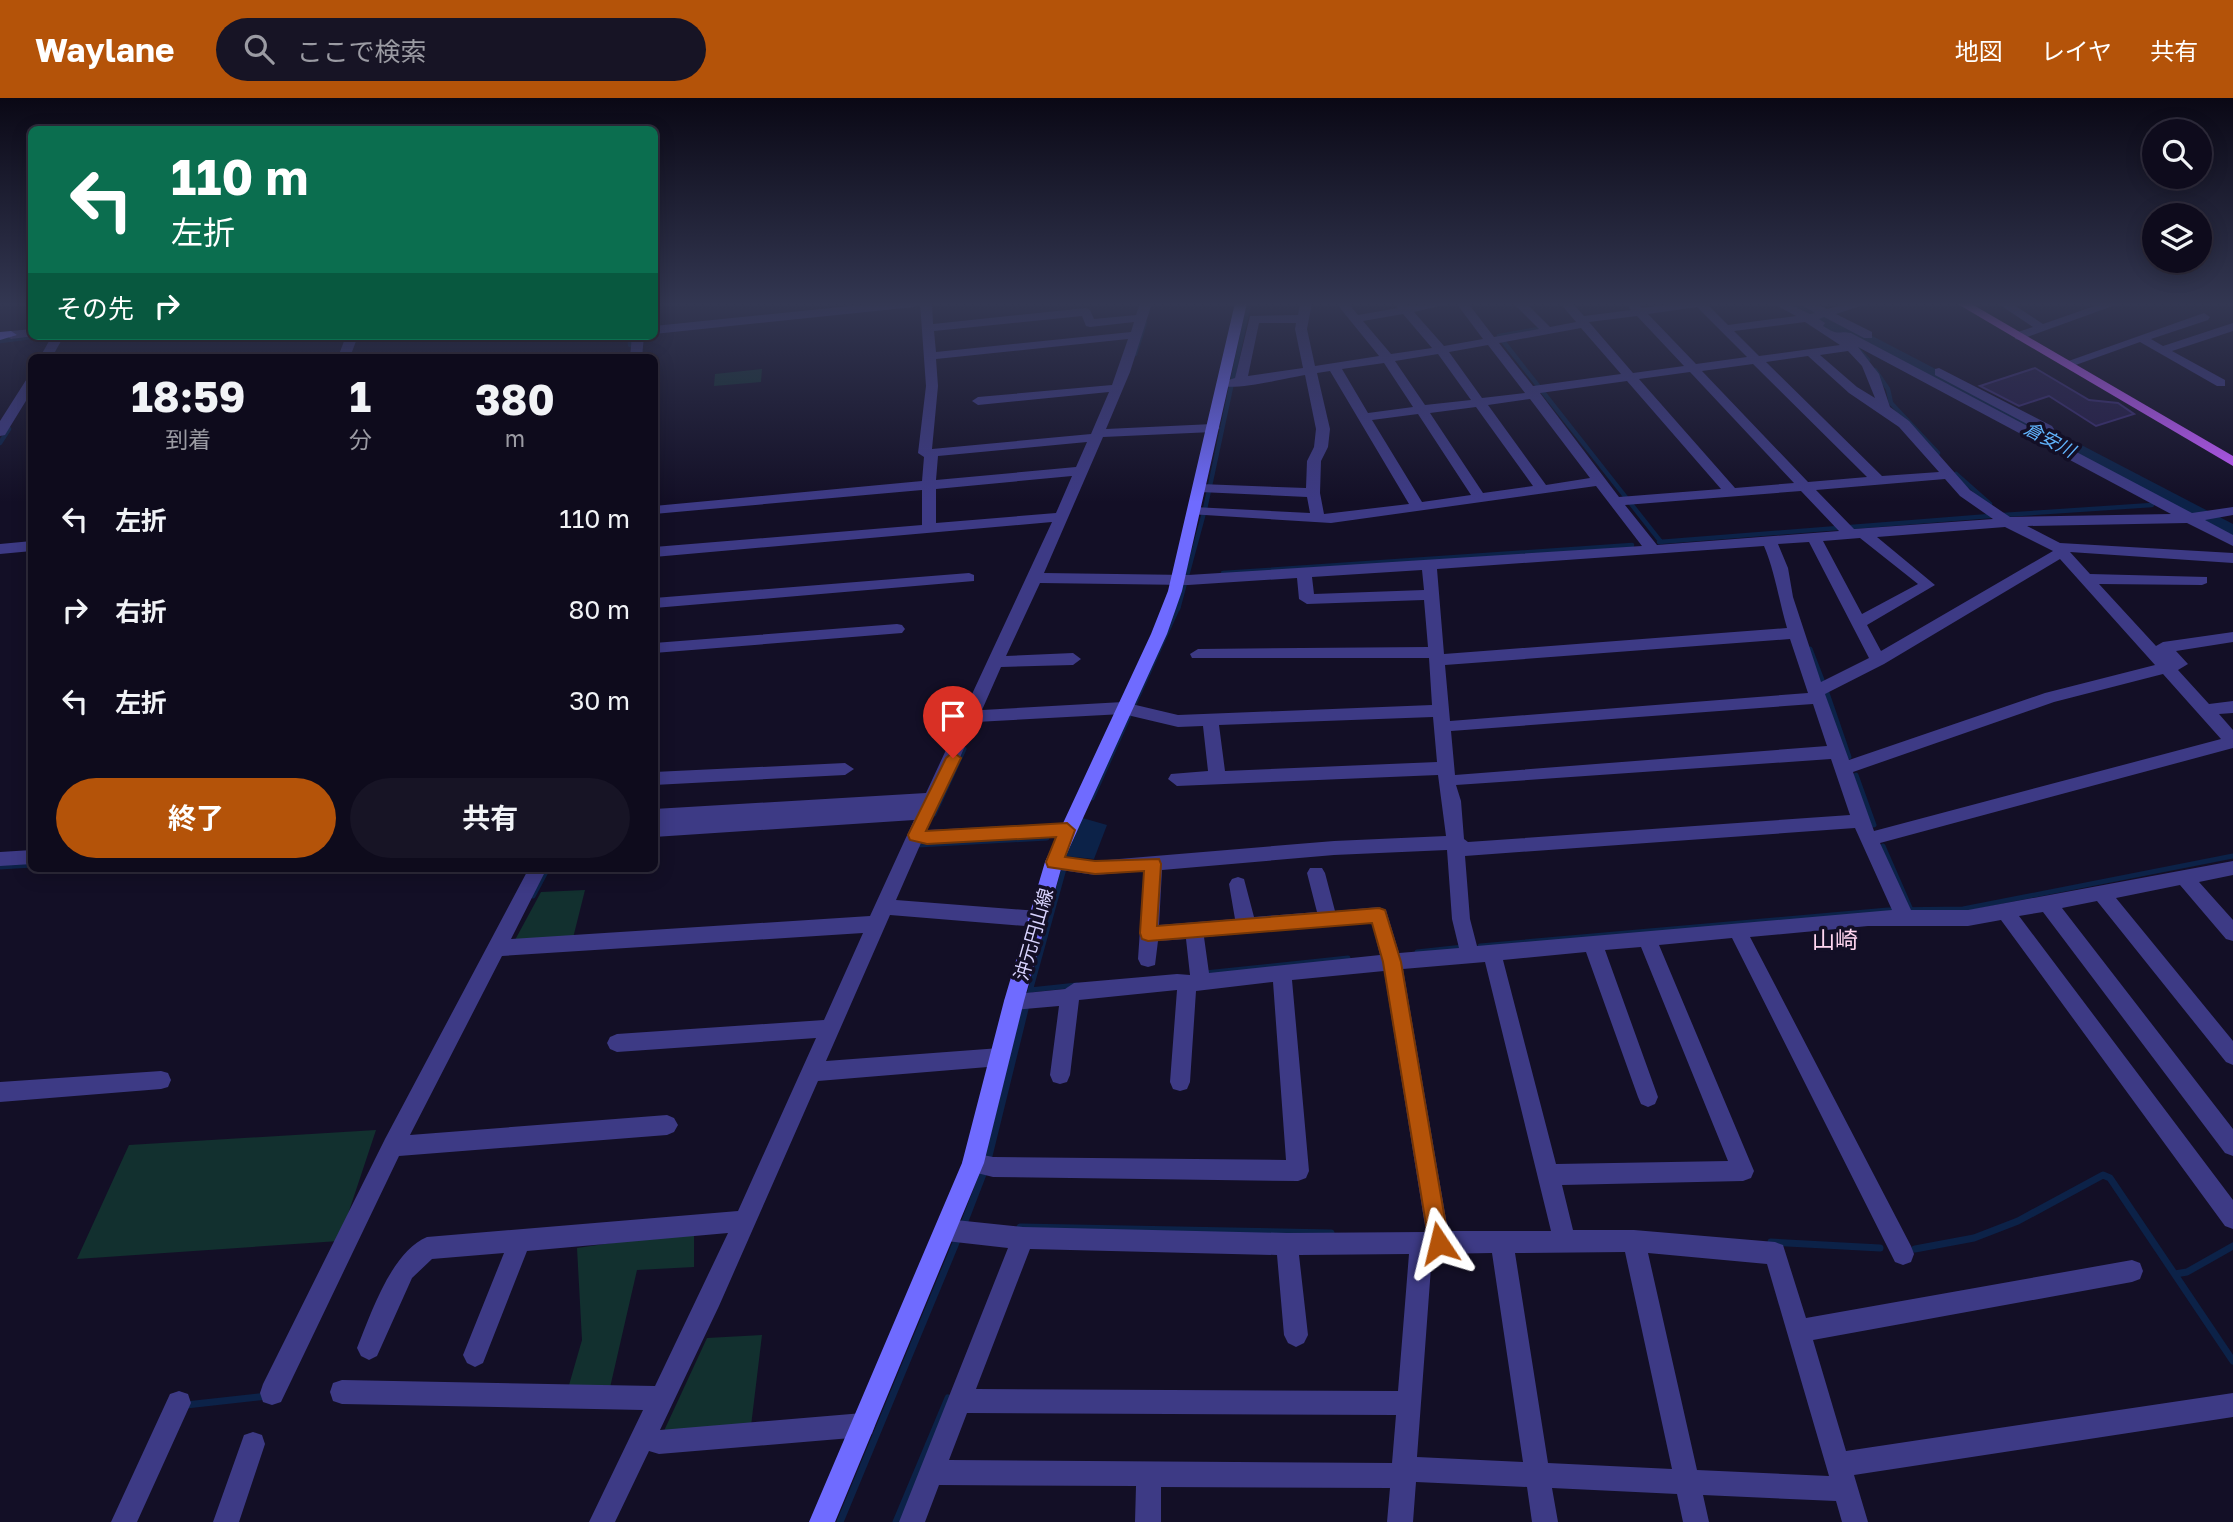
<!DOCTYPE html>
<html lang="ja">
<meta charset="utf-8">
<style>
:root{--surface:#0e0b1c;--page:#171425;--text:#f1f3f6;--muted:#9b9ba3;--line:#2e2b3b;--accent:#b45309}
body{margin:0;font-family:"Golos Text","Noto Sans JP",sans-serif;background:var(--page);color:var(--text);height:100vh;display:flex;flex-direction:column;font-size:26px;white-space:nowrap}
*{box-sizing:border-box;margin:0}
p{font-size:23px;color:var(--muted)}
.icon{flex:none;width:38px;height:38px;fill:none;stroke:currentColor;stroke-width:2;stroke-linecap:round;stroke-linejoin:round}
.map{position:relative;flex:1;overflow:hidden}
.details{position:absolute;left:28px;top:256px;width:630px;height:518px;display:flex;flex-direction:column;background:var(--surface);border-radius:10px;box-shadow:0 4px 18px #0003,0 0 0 2px var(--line)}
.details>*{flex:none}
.banner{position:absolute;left:28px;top:28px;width:630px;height:214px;border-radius:10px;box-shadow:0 4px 18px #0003,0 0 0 2px var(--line);background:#0b6e4f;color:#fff;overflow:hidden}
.tools{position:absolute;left:2142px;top:21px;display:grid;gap:14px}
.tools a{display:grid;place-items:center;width:70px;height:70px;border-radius:50%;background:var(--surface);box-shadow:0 4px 18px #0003,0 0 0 2px var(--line);font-size:35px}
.pin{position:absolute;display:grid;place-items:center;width:60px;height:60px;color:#fff;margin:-72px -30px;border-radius:50% 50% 50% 0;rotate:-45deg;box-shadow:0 0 7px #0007}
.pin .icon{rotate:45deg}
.me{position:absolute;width:77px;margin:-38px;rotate:350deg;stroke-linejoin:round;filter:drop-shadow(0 0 5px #0008)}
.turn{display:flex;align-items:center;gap:24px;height:147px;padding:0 28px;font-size:32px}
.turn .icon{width:91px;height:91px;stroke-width:2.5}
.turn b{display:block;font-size:49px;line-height:60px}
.then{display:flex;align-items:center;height:66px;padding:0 28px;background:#0003;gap:14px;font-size:26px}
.eta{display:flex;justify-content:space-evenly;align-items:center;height:119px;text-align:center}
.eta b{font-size:42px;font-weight:700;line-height:49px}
.cta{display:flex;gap:14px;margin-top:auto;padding:14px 28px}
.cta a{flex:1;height:80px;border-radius:42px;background:var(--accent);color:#fff;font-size:28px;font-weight:700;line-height:80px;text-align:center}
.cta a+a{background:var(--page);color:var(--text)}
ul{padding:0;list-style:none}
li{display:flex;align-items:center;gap:21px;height:91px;padding:0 28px}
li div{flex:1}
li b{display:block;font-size:26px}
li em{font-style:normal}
header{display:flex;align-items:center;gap:42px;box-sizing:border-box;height:98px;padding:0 35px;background:var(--accent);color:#fff}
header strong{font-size:33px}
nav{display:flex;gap:38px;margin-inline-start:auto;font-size:24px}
.search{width:490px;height:63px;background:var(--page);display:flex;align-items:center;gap:18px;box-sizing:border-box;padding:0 24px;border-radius:38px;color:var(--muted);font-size:26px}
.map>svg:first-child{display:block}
.green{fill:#12302f}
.water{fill:#0c2248}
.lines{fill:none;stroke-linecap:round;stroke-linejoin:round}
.stream-far2{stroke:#0c2248;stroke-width:4.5}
.stream-far1{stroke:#0c2248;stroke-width:5}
.stream{stroke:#0c2248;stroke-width:7}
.river{fill:#0c2248;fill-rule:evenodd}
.building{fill:#241b47;stroke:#3b2d73;stroke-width:2}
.street{fill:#3d3a85;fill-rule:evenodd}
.secondary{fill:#6f6bff;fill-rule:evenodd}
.primary{fill:#c25bff;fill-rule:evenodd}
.route{fill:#b45309;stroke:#753606;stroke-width:2}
.labels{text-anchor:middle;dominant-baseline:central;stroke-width:7;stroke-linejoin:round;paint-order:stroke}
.far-water-label{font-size:18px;font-style:italic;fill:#62b6ff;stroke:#130f26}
.street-label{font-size:19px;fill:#d9d4ff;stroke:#130f26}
.quarter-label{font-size:23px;fill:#ffd6f0;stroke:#130f26}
</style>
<header>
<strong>Waylane</strong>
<div class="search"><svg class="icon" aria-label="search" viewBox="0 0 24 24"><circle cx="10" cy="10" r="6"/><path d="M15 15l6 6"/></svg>ここで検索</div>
<nav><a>地図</a><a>レイヤ</a><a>共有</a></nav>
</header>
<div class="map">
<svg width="2233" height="1424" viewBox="0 0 2233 1424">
<rect width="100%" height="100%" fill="#130f26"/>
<path class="green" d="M762,271l-1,13 -47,4 1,-12z
M585,792l-12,48 -58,2 26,-48z
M376,1032l-37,111 -262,18 52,-114z
M694,1133v36l-57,3 -28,122h-42l15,-52 -5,-92z
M762,1237l-11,91 -88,7 44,-95z"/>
<path class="water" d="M1079,719l28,8 -13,34 -30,-3z"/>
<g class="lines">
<path class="stream-far2" d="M1831,228l5,-2
M1545,230l-46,8 162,206
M630,238v9
M0,243l40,-5
M1853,246l15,16
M1135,256l10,-31
M1875,272l13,19 3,14 47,50
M0,345l9,-14
M1956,376l34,30
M2003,417l149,-10
M1659,444l331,-26
M1223,475l409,-28
M1178,511l27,-100 44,-206"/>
<path class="stream-far1" d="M1810,551l12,31
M1827,595l22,64
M1856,677l18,50
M1092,700l86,-191
M934,716l30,-65
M918,747l129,-7
M1883,748l28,64
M0,769l32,-2
M533,798l15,-28
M1480,848l408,-36 75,-1 270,-53
M1417,854l46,-5
M1205,875l143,-15
M1030,892l47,-5
M1026,908l39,-141"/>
<path class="stream" d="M988,1062l38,-155
M963,1128l22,-57
M1019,1133l1,-4 311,6
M1771,1144l109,6
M1915,1151l59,-11 44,-17 85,-46 7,3 123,183
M2175,1176l12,-2 46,-26
M186,1307l81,-9
M840,1424l118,-284
M896,1424l52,-124"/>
<path class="river" d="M1781,205h28l424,221v20l-449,-236z"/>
</g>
<path class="building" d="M2035,270l54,32 29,3 16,11 -38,12 -47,-30 -30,10 -39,-20z"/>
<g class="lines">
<path class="street" d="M880,205h40l-6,4 -260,27v-8z
M920,205h12l1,21 153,-16 4,2 4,9 42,-4 4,-12h12l-22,69 -24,57 107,-5 7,4 -7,4 -110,5 -59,136 144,2 454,-29 -46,-60 -265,37 -142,-9 -2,-3 7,-4 116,6 -3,-16 -107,-5 -7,-4 7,-4 106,4 1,-27 7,-14 2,-18 -11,-54c-18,3 -78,18 -89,9l19,-6 15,-62 48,-1 2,-12h12l-5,26 8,37 64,-10 -43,-53h12l10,12 40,-7 -4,-5h12l3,3 43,-3 -38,9 30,34 39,-7 -27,-36h12l26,34 45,-8 -26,-26h13l24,24 26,-5 -16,-19h12l12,13 47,-6 -3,-4 4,-3 6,1 4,4 36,-5h32l-2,2 20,20 68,-9 -24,-13h15l23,11 5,-1 -16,-10h15l13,6 23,-6h20l-34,11 36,18v6h-8l-40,-21 -5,2 6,4 -2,3c17,11 14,4 28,7l341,180 41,-6v8l-28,5 28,15v11l-46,-23 -160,3 33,17 173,10v10l-163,-11 20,22 117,3v6l-5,2 -103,-1 57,62 7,-4 70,-10v10l-57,9 12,13 -10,6 31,34 24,-3v12l-14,1 14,16v18l-353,95 31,67h57l265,-49v14l-34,7 34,38v21l-7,-2 -46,-54 -64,13 117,143v24l-7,-3 -129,-161 -35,7 171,221v27l-8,-3 -182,-241 -24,4 214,284v29l-8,-3 -224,-306 -33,6h-100l-118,11 161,309 3,8 -3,8 -8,3 -8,-3 -163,-324 -73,7 95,226 -3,7 -8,3 -181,4 11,45h61l141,12 8,3 23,73 326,-58 8,3 3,8 -3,8 -8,3 -319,58 33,111 387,-58v24l-379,58 14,47h-26l-6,-21 -133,-6 6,27h-26l-6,-28 -125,-6 6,34h-26l-5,-35 -111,-5 -3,40h-26l3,-34 -229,-1v35h-26l1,-36 -197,-1 -14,37h-26l109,-274 -62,-7 -8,-3 -3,-8 3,-8 8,-3 77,8 264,6 139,-1 -42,-261 -92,9 17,191 -3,7 -8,3 -305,-4 -28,-7 -3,-7 3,-7 8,-3 20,4 293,3 -13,-178 -77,9 -6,91 -3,7 -7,2 -7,-2 -3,-7 7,-92 -98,10 -9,75 -3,7 -7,2 -7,-2 -3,-7 9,-69 -45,4 -7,-3 -3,-6 3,-6 58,-6 9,-6 103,-9 13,1 -4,-36 -28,2 -3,24 -7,2 -7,-2 -3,-6 6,-88 -49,4 -41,-6 -6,-2 -3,-5 3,-5 6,-2 41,6 239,-20 112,-5 -8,-61 -261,11 -9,-7 3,-5 37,-3 -5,-45 -25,1 -55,-13 -147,8 -49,108 140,-7 6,2 3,5 -3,5 -6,2 -146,6 -25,57 142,11 7,2 2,6 -2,6 -7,2 -148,-12 -64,146 174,-13 7,3 3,6 -3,6 -7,3 -182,15 -99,225 -59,124 203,-17 9,3 3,9 -3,9 -9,3 -204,17 -10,-3 -34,71h-26l54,-112 -301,-6 -9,-3 -3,-9 3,-9 9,-3 313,6 73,-153 -201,18 -44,112 -8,4 -8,-4 -4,-8 41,-102 -72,6 -20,19 -35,78 -8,4 -8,-4 -4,-8c14,-34 34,-96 70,-111l311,-26 78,-173 -199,14 -7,-3 -3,-6 3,-6 7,-3 207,-14 39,-87 -361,23 -92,179 257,-20 7,3 4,7 -4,7 -7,3 -268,21 -118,246 -9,3 -9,-3 -3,-9 3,-9 122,-245 144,-271h18l-36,71 359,-23 44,-96 -260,17v-14l38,-3 -38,3v-14l272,-16 126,-271 -398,35v-10l268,-22v-35l-268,24v-8l268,-25 2,-24 -6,-4 8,-67zM1697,209l50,50 -51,7 -48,-50zM1403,216l29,34 -41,6 -28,-33zM1082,218l4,10 4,1 44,-5 -3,10 -195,20 -2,-21zM1637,218l47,50 -51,7 -44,-51zM1805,224l35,23 -81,11 -25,-25zM1259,225h37l-1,6 8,39 -55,8zM1581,230l40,46 -88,12 -34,-43zM1128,241l-16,46 -134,12 -6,4 6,4 131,-13 -18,42 -159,15 6,-63 -2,-27zM1488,247l37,48 -43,5 -33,-46zM1858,249l313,167 -161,3 -40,-27 -61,-69 -19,-14 -11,-33zM1848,253l14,15 13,32 -18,-11 -37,-32zM1438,256l33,46 -46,5 -30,-44zM1808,258l41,37 50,34 40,45 -57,4 -116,-114zM1384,265l29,44 -45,6 -26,-44zM1753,266l114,113 -59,5 -106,-111zM1330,273l79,133 -85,10 -4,-21 1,-32 7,-14 2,-18 -13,-56zM1690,274l104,111 -59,5 -96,-109zM1627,283l94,108 -102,8 -79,-104zM1530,301l60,79 -44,7 -58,-80zM1476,309l57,79 -50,7 -53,-80zM1418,316l53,81 -49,7 -50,-82zM1087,344l-11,25 -140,13 2,-24zM1072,378l-16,37 -120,10v-34zM1945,381l15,17 33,23 -139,10 -38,-39zM1801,393l38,40 -182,14 -32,-40zM2005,429l48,24 -172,100 -14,-26 68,-40 -58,-48zM1860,440l58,46 -56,30 -39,-73zM1809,444l60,116 -48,24 -28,-85 -5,-29 -10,-24zM1764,448c11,26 15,55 23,82l-343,26 -7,-85zM2060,461l95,106 -110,28 -196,67 -24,-66 59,-30zM1422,472l2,20 -110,4 -2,-17zM1297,480l2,21 8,5 117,-4 4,47 -230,2 -8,5 2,4h237l3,47 -254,10 -55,-13 -141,8 19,-43 72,-2 8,-6 -8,-6 -67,3 34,-73 148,2zM1790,541l18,54 -358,28 -5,-56zM2163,576l58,65 -347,92 -21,-59 201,-70zM1813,606l14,42 -372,29 -4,-44zM1433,619l4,45 -212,9 -6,-46zM1831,661l19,56 -382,27 -4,-3 -3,-38 -5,-16zM1855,730l37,82 -415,36 -7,-27 -5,-63zM1447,752l5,69 7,29 -60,5 -13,-43 -7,-3 -44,4 -10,-38 -3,-5h-12l-3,5 10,39 -63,5 -10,-38 -6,-2 -6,2 -3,5 6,35 -76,6 3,-55 172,-15zM1372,825l8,32 -171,18 -5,-36zM1641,849l87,214 -172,3 -53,-204 83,-8 52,145 3,7 7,3 7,-3 3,-7 -53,-147zM1485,864l66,269h-103l-45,-262zM1030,1151l247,6 7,80 4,8 8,4 8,-4 4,-8 -9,-80 110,-1 -11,137 -422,-2zM1625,1154l47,217 -124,-6 -33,-210zM1492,1155l31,209 -106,-5 15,-203zM1648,1155l119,11 62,212 -132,-6zM967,1315l429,2 -4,48 -443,-3z
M1997,205h14l32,21 60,-21h18l-102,37 -4,-1v-6l18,-6z
M2204,215l6,4 -2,3 -57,19 12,7 70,-23v8l-61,20 53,29v6h-8l-77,-44 -70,25 -10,-3z
M32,231v7h2l-23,3 -6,-4 6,-4z
M52,238h12l-12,21h-12z
M346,238h12l-8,21h-12z
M632,238h12l-2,21h-12z
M1939,270l113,58 2,3 -2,3h-10l-107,-57v-6z
M32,278v15l-27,44 -5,1v-15l28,-44z
M32,443v10l-32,3v-10z
M969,475l5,2v6l-320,27v-10z
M897,526l5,1 3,4 -3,4 -248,20v-10z
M845,665l9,6 -9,6 -191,10v-13z
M32,752v14l-32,2v-14z
M161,973l7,2 3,7 -3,7 -7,2 -161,13v-20z
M179,1293l9,3 3,9 -54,119h-26l59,-128z
M253,1334l9,3 3,9 -26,78h-26l31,-87z"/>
<path class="secondary" d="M1235,205h12l-65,288 -15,43 -104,228 -39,139 -40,162 -149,359h-26l153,-359 42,-162 41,-139 106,-228 17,-43z
M0,234l11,-1 6,4 -17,5z"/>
<path class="primary" d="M1956,205h14l263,153v10z"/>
</g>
<linearGradient id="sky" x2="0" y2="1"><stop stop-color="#0a0815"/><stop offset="0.51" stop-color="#333752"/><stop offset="1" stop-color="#333752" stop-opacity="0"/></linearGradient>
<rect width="2233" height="404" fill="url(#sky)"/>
<path class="route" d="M953,654l8,6 -35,73 141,-8 8,7 -10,27 30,4 64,-2 2,5 -4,62 222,-18 6,2 16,52 48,281 -3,7 -7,3 -7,-3 -3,-7 -46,-281 -11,-39 -224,18 -6,-2 -2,-6 4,-62 -49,3 -47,-7 -2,-5 10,-25 -129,7 -17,-4 -2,-5 38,-77z"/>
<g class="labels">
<g class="far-water-label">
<text transform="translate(2050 341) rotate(28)">倉安川</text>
</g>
<g class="street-label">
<text transform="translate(1033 836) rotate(-74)">沖元円山線</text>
</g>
<g class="quarter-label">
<text x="1835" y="841">山崎</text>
</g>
</g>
</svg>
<div class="tools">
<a><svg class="icon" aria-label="search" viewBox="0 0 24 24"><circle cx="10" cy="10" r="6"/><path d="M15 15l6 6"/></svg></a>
<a><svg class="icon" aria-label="layers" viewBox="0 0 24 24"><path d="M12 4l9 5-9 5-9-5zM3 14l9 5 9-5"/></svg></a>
</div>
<div class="pin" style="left:953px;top:660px;background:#d93025"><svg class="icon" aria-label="arrive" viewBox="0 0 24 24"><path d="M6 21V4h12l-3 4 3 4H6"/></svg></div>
<svg class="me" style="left:1439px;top:1145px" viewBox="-20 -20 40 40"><path d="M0-17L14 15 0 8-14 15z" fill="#b45309" stroke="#fff" stroke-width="4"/></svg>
<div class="banner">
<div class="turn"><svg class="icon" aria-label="left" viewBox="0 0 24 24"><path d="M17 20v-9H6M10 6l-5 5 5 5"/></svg><div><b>110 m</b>左折</div></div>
<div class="then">その先<svg class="icon" aria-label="right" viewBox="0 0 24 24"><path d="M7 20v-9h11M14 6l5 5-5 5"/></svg></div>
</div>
<section class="details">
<div class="eta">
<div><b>18:59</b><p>到着</p></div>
<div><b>1</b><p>分</p></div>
<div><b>380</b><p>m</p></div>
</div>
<ul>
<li><svg class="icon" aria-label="left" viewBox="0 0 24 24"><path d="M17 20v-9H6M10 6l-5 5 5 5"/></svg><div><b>左折</b></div><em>110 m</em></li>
<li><svg class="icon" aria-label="right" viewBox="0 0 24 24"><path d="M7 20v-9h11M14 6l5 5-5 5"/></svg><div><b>右折</b></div><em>80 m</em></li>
<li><svg class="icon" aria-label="left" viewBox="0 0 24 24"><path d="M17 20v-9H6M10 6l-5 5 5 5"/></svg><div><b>左折</b></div><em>30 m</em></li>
</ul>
<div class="cta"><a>終了</a><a>共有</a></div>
</section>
</div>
